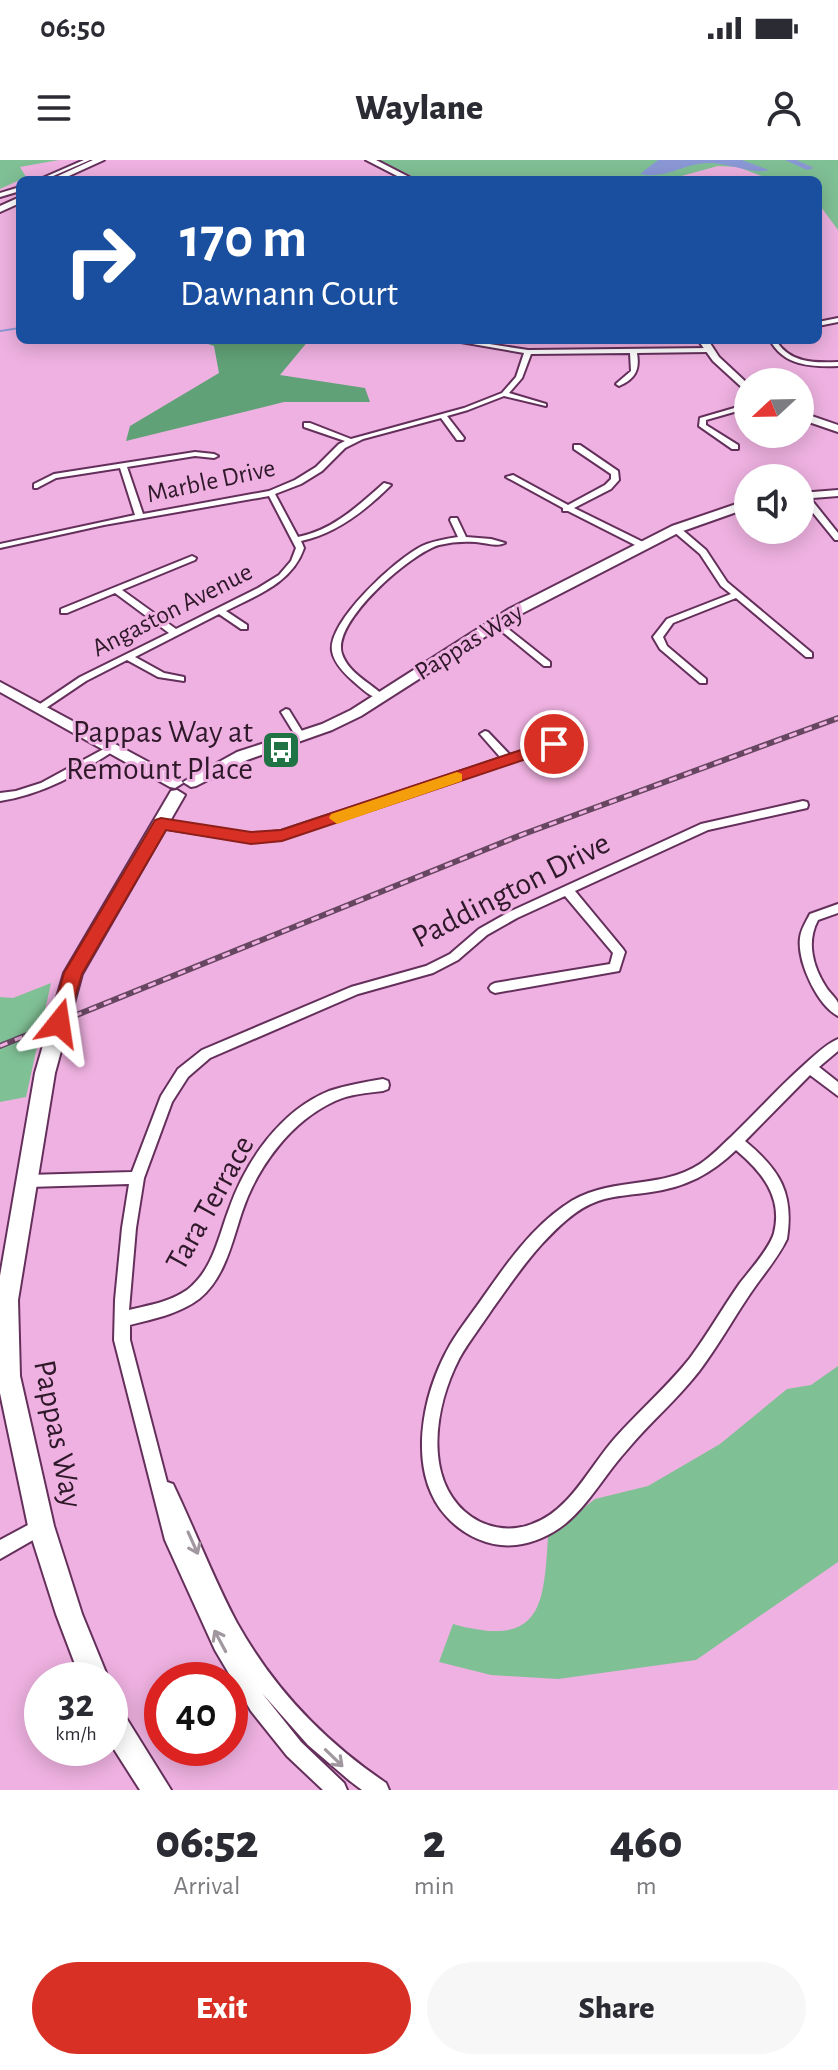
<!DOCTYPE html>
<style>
:root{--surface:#fff;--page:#f7f7f7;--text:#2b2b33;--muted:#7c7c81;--accent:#d93025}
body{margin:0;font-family:"Alegreya Sans",sans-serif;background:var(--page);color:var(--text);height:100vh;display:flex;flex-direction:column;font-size:30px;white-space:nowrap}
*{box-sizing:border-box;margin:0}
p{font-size:26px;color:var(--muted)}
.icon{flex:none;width:44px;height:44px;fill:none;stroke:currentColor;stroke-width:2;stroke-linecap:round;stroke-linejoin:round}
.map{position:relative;height:1630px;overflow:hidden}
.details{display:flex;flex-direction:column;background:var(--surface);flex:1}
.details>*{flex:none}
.guide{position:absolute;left:16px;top:16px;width:806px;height:168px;border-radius:12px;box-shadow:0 4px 20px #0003;background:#1a4fa0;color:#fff;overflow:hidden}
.needle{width:52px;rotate:248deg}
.tools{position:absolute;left:734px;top:208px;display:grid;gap:16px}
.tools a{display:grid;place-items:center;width:80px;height:80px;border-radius:50%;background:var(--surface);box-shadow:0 4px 20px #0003;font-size:40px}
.speed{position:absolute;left:24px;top:1502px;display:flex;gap:16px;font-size:40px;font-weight:700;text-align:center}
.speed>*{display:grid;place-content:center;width:104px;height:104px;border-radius:50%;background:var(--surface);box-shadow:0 4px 20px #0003;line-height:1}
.speed small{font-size:20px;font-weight:400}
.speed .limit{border:12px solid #d22;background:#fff;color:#111}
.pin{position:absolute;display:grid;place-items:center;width:68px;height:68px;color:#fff;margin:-34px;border:4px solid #fff;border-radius:50%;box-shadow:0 2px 8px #0007}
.me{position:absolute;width:88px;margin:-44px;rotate:15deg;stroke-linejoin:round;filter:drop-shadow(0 0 6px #0008)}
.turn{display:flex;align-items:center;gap:28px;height:168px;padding:0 32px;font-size:36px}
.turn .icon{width:104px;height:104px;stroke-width:2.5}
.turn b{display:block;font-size:56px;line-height:68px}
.eta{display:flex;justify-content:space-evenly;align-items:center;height:136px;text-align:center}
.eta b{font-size:48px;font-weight:800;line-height:56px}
.primary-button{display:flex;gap:16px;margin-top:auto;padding:16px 32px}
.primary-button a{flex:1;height:92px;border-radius:48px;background:var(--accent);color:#fff;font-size:32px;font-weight:800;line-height:92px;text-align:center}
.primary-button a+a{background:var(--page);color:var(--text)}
.status{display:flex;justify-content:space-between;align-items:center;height:56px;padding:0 40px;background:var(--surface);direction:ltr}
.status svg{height:22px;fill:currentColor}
header{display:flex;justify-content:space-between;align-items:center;height:104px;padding:0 32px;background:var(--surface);font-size:36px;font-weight:800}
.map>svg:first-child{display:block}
.green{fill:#80c095}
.forest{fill:#61a177}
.water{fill:#8b98d6}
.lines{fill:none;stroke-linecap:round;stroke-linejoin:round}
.stream{stroke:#8b98d6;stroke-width:2}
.river{fill:#8b98d6;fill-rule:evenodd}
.street-casing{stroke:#64305b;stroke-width:4}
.secondary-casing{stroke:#64305b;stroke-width:4}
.primary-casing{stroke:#64305b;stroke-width:4}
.street{fill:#fff;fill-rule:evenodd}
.secondary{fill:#fff;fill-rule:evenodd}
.primary{fill:#fff;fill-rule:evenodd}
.rail-casing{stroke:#674661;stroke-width:6}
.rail{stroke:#efb1e1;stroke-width:3;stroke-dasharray:8;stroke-linecap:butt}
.oneway{stroke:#a1979f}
.route{fill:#d93025;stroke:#8d1f18;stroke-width:2}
.slow{fill:#f59e0b}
.labels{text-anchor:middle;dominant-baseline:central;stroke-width:6;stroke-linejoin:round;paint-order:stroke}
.far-street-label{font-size:26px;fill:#2e182a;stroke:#efb1e1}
.poi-label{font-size:32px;fill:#2e182a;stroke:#efb1e1;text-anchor:end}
.street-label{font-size:32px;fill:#2e182a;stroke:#efb1e1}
</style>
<div class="status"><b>06:50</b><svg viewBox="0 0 49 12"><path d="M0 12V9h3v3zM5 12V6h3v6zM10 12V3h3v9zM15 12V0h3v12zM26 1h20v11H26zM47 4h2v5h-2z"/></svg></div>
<header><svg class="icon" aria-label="menu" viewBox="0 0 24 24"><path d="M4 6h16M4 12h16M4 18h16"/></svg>Waylane<svg class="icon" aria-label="person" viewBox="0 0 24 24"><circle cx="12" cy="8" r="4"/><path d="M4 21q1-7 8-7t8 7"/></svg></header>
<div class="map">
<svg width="838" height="1630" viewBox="0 0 838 1630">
<rect width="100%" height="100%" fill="#efb1e1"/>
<path class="green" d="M0,0h59l-39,7 6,10 -26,12z
M379,0h459v70l-20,-27v-23h-46l-34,-13 -20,-1 -51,14h-247z
M51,823l-25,114 -26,5v-105l13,1z
M838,1206v196l-142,98 -138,19 -67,-4 -52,-13 14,-38c87,24 91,-15 95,-88l47,-37 53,-13 72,-42 67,-55 24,-4z"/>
<path class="forest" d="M196,180h113l-29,35 85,13 5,14h-86l-158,39 4,-15 89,-53 -5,-27z"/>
<path class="water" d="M658,0h84l27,10c-15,5 -44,-8 -62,-7 -25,1 -42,17 -67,11z"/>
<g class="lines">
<path class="stream" d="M0,171l20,-3"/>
<path class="river" d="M785,0h11l18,8 -7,2z"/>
<g class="street-casing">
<path id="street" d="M84,0h6l-46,20h-6z
M20,27v4l-20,6v-4z
M838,158v4l-20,4v-4z
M449,180h15l64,10 180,-2 3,2 -3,2 -71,1c3,17 -2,26 -18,33l-3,-2 1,-1 14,-12 -1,-18 -99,1 -9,24 -13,15 37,11v2l-42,-10 -36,14 -21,6 17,22 -1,2h-6l-16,-22 -78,21 -18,9 -23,23 -21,13 -26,10 23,43c35,-7 60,-31 86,-54l7,2c-25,25 -55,49 -90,56l3,7c-12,35 -47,47 -78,63l21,14v4h-6l-22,-15 -84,43 29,16 20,4v4l-26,-4 -31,-17 -41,21 -43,29h-6v-4l43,-29 89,-44 -54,-40 -48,20h-6v-4l131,-53 4,2 -1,2 -73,30 54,39 82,-41 21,-13 12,-14 5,-13 -27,-52 -165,29 -104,23v-4l135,-29 -15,-47 -64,10 -19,10h-3v-4l20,-10 141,-22 19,2 4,2 -4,2 -19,-2 -68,11 16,47 126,-23 26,-11 21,-13 23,-23 6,-3 -41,-14v-4h6l41,16 113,-31 38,-15 14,-16 8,-24z
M770,180h6c13,23 38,23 62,22v4c-27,1 -54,0 -68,-26z
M748,244v4l-42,12v5l32,20v4h-6l-33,-23 1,-8z
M574,285h6l38,26 1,9 -8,9 -37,19 73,36v4h-6l-73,-37h-5v-3l-57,-31 7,-2 55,30 37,-20 6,-6v-5l-37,-25z
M800,333h6l32,40v7h-3l-35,-43z
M451,358h6l9,19 25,2 14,4c-8,4 -19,0 -29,-1 -13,-1 -25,0 -37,3 -28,8 -108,77 -97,109 7,20 29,29 43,43l-2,2c-11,0 -22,-11 -30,-18 -9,-8 -19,-18 -21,-30 -4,-30 64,-92 90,-105 11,-5 23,-7 36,-9l-8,-17z
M673,367h6l27,23 21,32 85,71v4h-6l-70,-59 -63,25 -10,14 4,9 39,33v4h-6l-40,-34 -7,-12 14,-18 64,-25 -10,-8 -21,-32 -27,-23z
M497,460l53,42v4h-6l-50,-41 -1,-2z
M286,549l3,1 16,26 -2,2 -3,1 -3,-1 -16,-26z
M485,571l3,1 22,23 44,-14 5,3 -1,2 -276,93 -31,3 -90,-14 -5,-4 5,-4 90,14 30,-3 220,-73 -21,-24z
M111,585l4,1v4c-37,24 -71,44 -115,51v-8l16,-2 25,-8z
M803,641l4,1 1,3 -1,3 -99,22 -133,61 48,58 2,3 -6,19 -124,22 -4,-2 -2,-3 2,-3 4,-2 115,-19 3,-11 -48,-57 -48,22 -30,17 -29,25 -25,13 -75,21 -148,64 -22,19 -16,25 -28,76 -8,50 -7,82c20,-5 41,-8 58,-20 26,-20 31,-52 42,-81 17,-48 51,-98 100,-118 18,-6 36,-9 54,-12l5,2 1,4 -1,4 -5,2c-16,2 -33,3 -48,10 -44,20 -78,66 -93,111 -10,30 -17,66 -43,87 -20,15 -46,20 -69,26v15l37,142 6,2c22,46 40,94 64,139 37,66 87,118 149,160l3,7h-27l-12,-9 -42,-36 -46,-52 39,49 43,41 3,7h-24l-36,-34 -36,-45 -36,-61 -50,-110 -51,-200 1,-40 7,-72 7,-44 -101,3 -5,-2 -2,-4 2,-4 5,-2 104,-3 29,-76 17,-27 24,-19 149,-63 75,-21 24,-12 29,-25 30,-17 192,-88z
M838,744v9l-20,7c-12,22 -5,47 8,67 3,5 10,11 12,16 0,4 0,9 0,13 -21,-11 -41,-55 -38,-78 1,-9 6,-16 10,-24z
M838,879v12l-19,16 19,15v14l-28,-21 -65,66c35,29 49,52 42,98 -9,19 -25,37 -37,55 -17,25 -32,52 -50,76 -22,29 -50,52 -73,80 -22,24 -37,53 -62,74 -14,11 -32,19 -49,21 -27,3 -53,-10 -70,-29 -40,-45 -24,-122 4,-171 10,-17 23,-33 34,-49 23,-33 47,-67 80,-90 42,-31 95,-15 136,-42 12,-8 22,-19 32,-28 24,-23 47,-49 73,-72 10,-9 21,-20 33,-25zM736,990c26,22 47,47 38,83 -4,15 -24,37 -34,50 -17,24 -32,51 -50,75 -23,29 -51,53 -75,80 -25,28 -45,73 -83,86 -23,9 -49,4 -68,-13 -41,-38 -28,-107 -5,-152 10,-18 23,-34 34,-51 15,-21 30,-43 48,-63 16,-17 34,-36 57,-44 17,-6 36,-6 53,-9 35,-5 60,-18 85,-42z
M41,1358l6,2 2,6 -2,6 -47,27v-19z"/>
</g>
<g class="secondary-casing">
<path id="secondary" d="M366,0h10l39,20h-10z
M698,180h10l11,17 29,27v9l-35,-32z
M800,252l38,13v7l-38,-13z
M838,330v6l-38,3v-6z
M748,340v8l-68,24 -161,83 -158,101 -29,14 -85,30 -51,26 -5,1 -8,-5 54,-30 85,-28 29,-14 158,-101 163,-83z
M0,522l180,97 3,4 -8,5 -5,-1 -170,-95z
M177,630l8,5 -103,179 -27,99 -37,227 2,76 34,150 28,88 27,66h-28l-25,-66 -28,-88 -28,-133v-117l35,-203 29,-100 107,-182z
M110,1544l10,4 51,82h-31l-30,-47z"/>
</g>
<g class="primary-casing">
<path id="primary" d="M93,0h11l-44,20h-11z
M20,37v6l-20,9v-6z"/>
</g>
<use href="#street" class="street"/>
<use href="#secondary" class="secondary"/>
<use href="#primary" class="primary"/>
<g class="rail-casing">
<path id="rail" d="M0,886l521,-211 317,-117"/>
</g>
<use href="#rail" class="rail"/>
</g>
<defs><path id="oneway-shaft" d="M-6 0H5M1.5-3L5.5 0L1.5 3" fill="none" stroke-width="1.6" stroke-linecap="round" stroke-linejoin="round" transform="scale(2)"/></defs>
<g class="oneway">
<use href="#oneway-shaft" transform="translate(193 1383) rotate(66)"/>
<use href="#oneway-shaft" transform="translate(220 1481) rotate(-118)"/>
<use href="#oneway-shaft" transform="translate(334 1598) rotate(44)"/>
</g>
<path class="route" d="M554,579l5,2v7l-277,93 -31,3 -85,-14 -84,144 -16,54h-14l-2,-5 14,-50 91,-153 6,-2 90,14 30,-2z"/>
<path class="slow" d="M457,612l5,2v7l-125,43 -8,-6 2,-4z"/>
<defs>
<g id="bus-square" transform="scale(2)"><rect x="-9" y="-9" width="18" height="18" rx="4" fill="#207345" stroke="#efb1e1"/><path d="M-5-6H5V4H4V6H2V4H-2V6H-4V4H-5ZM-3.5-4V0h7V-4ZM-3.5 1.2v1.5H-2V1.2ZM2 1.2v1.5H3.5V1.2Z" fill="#fff"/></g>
</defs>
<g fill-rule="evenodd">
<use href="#bus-square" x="281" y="590"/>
</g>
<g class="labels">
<g class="far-street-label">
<text transform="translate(211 321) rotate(-12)">Marble Drive</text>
<text transform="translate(172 450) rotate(-27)">Angaston Avenue</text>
<text transform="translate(469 482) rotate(-32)">Pappas Way</text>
</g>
<g class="poi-label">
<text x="253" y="572">Pappas Way at<tspan x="253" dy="37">Remount Place</tspan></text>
</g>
<g class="street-label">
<text transform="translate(511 730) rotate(-27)">Paddington Drive</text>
<text transform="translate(210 1043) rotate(-61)">Tara Terrace</text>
<text transform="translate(58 1274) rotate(79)">Pappas Way</text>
</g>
</g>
</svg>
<div class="tools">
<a><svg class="needle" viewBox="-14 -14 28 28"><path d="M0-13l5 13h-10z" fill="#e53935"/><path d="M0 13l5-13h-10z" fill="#7c7c81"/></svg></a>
<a><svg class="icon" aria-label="sound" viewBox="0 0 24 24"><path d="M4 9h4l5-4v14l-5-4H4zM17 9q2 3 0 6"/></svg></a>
</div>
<div class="speed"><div>32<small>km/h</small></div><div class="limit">40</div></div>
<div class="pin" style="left:554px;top:584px;background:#d93025"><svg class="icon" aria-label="arrive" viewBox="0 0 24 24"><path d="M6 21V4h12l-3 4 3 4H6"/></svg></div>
<svg class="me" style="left:59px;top:863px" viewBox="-20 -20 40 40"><path d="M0-17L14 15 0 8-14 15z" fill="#d93025" stroke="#fff" stroke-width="4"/></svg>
<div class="guide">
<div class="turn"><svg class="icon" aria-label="right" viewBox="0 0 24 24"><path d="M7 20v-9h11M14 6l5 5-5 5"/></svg><div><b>170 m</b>Dawnann Court</div></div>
</div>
</div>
<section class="details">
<div class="eta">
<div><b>06:52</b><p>Arrival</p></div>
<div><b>2</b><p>min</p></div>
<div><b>460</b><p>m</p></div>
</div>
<div class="primary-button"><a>Exit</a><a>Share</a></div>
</section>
